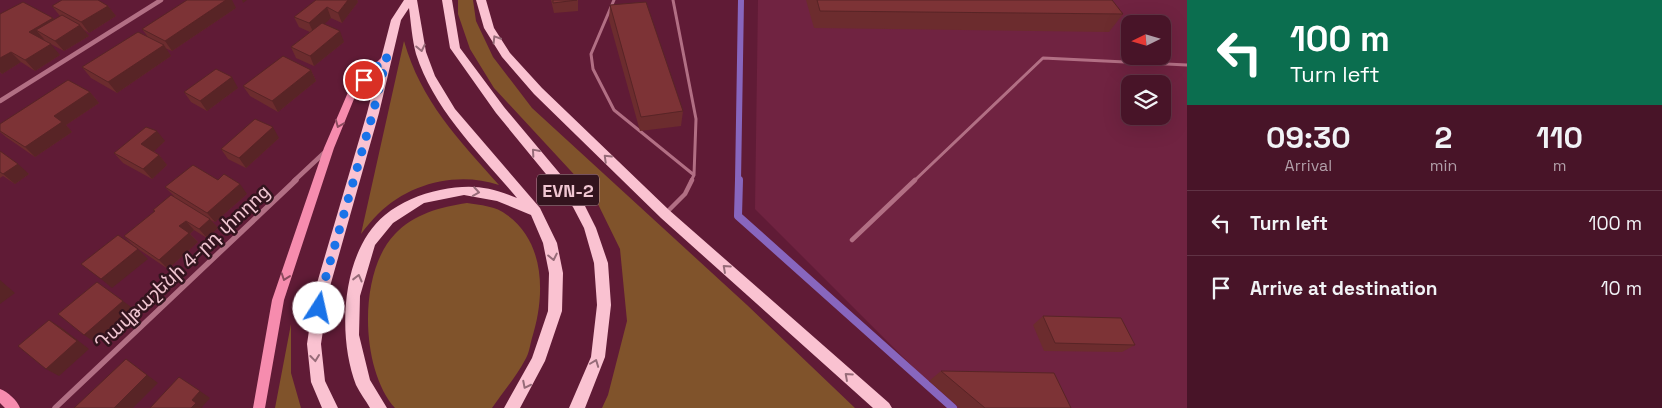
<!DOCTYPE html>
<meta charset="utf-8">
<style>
:root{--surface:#481428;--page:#4f1d30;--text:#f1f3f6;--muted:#b19ea8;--line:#603345}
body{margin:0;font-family:"Space Grotesk","Noto Sans Armenian",sans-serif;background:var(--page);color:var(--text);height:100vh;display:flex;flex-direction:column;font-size:19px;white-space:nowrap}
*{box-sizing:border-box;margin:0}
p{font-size:16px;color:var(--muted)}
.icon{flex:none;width:28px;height:28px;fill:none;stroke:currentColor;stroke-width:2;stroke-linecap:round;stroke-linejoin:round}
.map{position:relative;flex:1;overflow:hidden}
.sheet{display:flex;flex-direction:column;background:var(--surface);width:475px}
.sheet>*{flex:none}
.hud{background:#0b6e4f;color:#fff;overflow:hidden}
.needle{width:32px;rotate:265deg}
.fabs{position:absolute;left:1121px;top:15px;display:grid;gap:10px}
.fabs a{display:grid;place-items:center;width:50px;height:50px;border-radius:10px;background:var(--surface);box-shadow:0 5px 20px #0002,0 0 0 1px var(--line);font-size:25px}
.pin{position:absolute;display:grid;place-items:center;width:42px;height:42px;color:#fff;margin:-21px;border:2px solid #fff;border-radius:50%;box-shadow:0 1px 5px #0007}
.me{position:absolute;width:55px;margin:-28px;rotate:10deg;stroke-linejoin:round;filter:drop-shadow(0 0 4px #0008)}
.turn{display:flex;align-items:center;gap:18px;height:105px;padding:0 20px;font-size:22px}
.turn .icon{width:65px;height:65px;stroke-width:2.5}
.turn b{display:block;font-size:35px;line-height:42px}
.eta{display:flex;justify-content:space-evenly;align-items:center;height:85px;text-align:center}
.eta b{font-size:30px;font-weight:600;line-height:35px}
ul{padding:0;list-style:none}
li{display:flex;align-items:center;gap:15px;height:65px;padding:0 20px;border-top:1px solid var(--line)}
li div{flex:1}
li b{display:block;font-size:19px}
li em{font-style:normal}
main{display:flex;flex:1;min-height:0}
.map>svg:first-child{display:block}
.built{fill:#702341;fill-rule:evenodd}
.green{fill:#80532b}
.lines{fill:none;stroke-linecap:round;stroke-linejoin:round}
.stream-far1{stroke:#8866be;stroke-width:6}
.stream{stroke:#8866be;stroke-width:8}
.lane-far1{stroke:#b26f84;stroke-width:3}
.lane{stroke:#b26f84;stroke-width:4.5}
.street-far1{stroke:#b26f84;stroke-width:4.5}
.street{stroke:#b26f84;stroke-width:5.5}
.secondary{fill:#f68cae;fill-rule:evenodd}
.primary{fill:#fac2d1;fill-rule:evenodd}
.wall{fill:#6c2c2e}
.shaded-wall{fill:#582426}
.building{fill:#7d3336;stroke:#582426}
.oneway{stroke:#966b78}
.oneway2{stroke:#8b4a5f}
.route{stroke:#1a73e8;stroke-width:9;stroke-dasharray:0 16.2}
.labels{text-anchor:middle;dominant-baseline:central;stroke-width:5;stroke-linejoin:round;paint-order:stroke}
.shield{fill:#33141e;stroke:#b8919c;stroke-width:1}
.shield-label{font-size:18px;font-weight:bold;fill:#f1c6d2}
.street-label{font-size:19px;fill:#f1c6d2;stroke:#33141e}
</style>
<main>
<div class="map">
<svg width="1187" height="408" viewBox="0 0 1187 408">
<rect width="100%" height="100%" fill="#601b36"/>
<path class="built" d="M758,0h429v408h-233l-199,-199zM1130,24h32v32h-32zM1130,84h32v32h-32z"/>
<path class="green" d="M458,0h15l3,21 17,36 39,51 215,197 108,103h-253l6,-13 19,-74 -7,-72 -26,-53 -100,-108 -24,-39 -12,-35z
M404,41c17,60 54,98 95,144 -41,-14 -90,-2 -121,29 -6,6 -12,13 -17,20z
M467,203c13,2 29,3 40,12 39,28 38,82 25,123 -2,7 -3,16 -7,22 -9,17 -22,32 -33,48h-97c-35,-39 -37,-136 0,-174 19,-20 45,-27 72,-31z
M291,324v49l10,35h-26z"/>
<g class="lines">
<path class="stream-far1" d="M738,181l3,-181"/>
<path class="stream" d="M739,180l-1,36 215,192"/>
<path class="lane-far1" d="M614,0l-23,54 2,15 21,41 80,65
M673,0l23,119 -2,56 -3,6
M914,181l129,-123 144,7"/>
<path class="lane" d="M666,213l19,-19 7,-14
M852,240l63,-60"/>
<path class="street-far1" d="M0,101l161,-101
M294,181l31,-29"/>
<path class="street" d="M55,408l241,-228"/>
<path class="secondary" d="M387,54l4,3 -1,2 -34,35 -22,54 -50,152 -19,108h-12l19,-108 52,-152 25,-58 35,-35z
M0,389c8,3 17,11 20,19h-15l-5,-5z"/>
<path class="primary" d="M404,0h13l9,52 9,24 20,33 85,99 17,35 6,30 -1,38 -17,50 -25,47h-16l28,-50 16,-47 1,-38 -6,-30 -12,-28 -34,-14 -33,-6 -40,8 -31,20 -18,22 -15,51 -1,39 11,45 17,28h-17c-4,-7 -10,-15 -14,-23 -19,-49 -15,-134 29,-170 16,-13 35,-21 55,-25 30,-6 48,-4 77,8 -37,-44 -83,-88 -101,-144 -4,-15 -5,-31 -7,-46l-8,12 -22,93 -50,177 -8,54 4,37 13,27h-16l-11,-26 -4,-38 8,-54 52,-177 24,-93z
M442,0h10l8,48 44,59 78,93 14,28 12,35 3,42 -6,52 -20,51h-16l22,-51 6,-52 -3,-42 -10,-35 -11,-21 -77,-94 -46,-65z
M476,0h10l8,28 16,25 32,35 127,122 220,193 3,5h-19l-212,-190 -127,-124 -32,-37 -18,-29z"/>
</g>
<path class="wall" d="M316,0h41l1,2 -16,21 -11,-5 -7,6 20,18 -30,24 -18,-8 -5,-11 19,-15 -11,-5 -5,-10z
M551,0h27v11l-24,2z
M806,0h306l11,14 -14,18 -295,-4z
M610,5l73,106 -2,15 -41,5 -31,-111z
M52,6h56l8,10 -27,17 -6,-4 6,7 -25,15 -19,-10 -1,-2 -1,1 17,15 -25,16 -14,-9 -19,12 -2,-2v-58l53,4 1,2 6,-4z
M236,8l-64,43 -7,-3 6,8 -54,37 -26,-15 -9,-11 66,-30 -6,-8z
M311,70l5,11 -38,31 -28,-16 -7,-10z
M238,88l-31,23 -16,-9 -7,-10z
M90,92l9,11 -33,22 6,7 -37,25 -29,-20 -6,-5v-8z
M279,138l-33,30 -18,-9 -7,-10z
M165,141l-11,10 5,4 8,10 -15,14 -29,-16 -9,-10z
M0,151l29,23 -14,10 -12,-8 -3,2z
M218,180l29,14 -32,28 -4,-2 7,8 -11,10 -13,-8 -4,4 8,8 -30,27 -34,-23 -10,-10 50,-40 -9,-9z
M1043,316l92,29 -13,7 -78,-1 -11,-26z
M941,371l130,37h-111l-31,-27z"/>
<path class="shaded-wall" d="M226,0h6l4,8 -64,43 -7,-10z
M242,0h5l-4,3z
M348,0h9l1,2 -16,21 -4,-10z
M108,6l8,10 -27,17 -8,-11z
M327,7l4,11 -17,16 -5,-11z
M53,18l8,11 -25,1 8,9 -6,4 -9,-11z
M80,25l9,11 -25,15 -9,-10z
M340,31l4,11 -30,24 -4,-10z
M51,44l9,11 -25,16 -10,-11z
M164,45l7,11 -54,37 -9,-11z
M11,52l10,10 -19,12 -2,-2v-14z
M311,70l5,11 -38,31 -6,-11z
M232,77l6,11 -31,23 -7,-10z
M90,92l9,11 -33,22 6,7 -37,25 -10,-10 29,-31z
M273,127l6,11 -33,30 -7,-10z
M157,131l8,10 -15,14 -9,-11z
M159,155l8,10 -15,14 -9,-10z
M18,164l11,10 -14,10 -12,-10z
M240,184l7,10 -32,28 -8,-9z
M210,219l8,9 -11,10 -8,-9z
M186,221l8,9 -4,4 8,8 -30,27 -9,-9 20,-34z
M138,249l10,10 -36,29 -11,-9z
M0,280l15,13 -15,11z
M123,301l11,8 -38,34 -12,-8z
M49,320l13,8 27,21 -30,27 -13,-7z
M126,359l32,24 -25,25h-19z
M200,391l10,7 -8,9 -10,-7z
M196,403l7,5h-12z"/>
<path class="building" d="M62,0h36l10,6 -27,16 -29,-16z
M187,0h39l-61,41 -23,-12z
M316,0h32l-10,13 -11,-6 -18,16 -15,-6z
M553,0h24l-24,3z
M817,0h295l11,14 -303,-3z
M23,2l30,16 -24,14 22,12 -26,16 -14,-8 -11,6v-44z
M646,2l37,109 -42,6 -31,-112z
M62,15l18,10 -25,16 -19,-11z
M322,23l18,8 -30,25 -19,-9z
M138,32l26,13 -56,37 -26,-15z
M283,56l28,14 -39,31 -29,-15z
M216,69l16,8 -32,24 -16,-9z
M68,80l22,12 -36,24 8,6 -37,25 -25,-16v-7z
M255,119l18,8 -34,31 -18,-9z
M146,127l11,4 -16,13 18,11 -16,14 -29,-16z
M0,151l18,13 -15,10 -3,-2z
M193,165l25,15 6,-6 16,10 -33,29 -42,-26z
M171,195l39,24 -11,10 -13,-8 -7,5 10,7 -30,27 -35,-24 31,-25 -2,-1z
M118,235l20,14 -37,30 -20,-15z
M97,282l26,19 -39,34 -26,-21z
M1043,316l78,2 14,27 -80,-2z
M49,320l28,21 -31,28 -28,-23z
M126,359l21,16 -33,33h-40z
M941,371l113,2 17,35h-86z
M179,377l21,14 -8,9 4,3 -5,5h-41z"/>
<defs><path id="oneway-chevron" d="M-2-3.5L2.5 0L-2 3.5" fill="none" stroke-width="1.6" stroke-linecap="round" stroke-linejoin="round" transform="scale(1.25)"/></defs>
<g class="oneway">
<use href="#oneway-chevron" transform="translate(496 39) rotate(-122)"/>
<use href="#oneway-chevron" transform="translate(421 48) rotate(78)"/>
<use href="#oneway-chevron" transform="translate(535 152) rotate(-131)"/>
<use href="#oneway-chevron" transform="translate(607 158) rotate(-136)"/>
<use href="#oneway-chevron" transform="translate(476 192) rotate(9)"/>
<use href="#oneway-chevron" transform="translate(553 257) rotate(78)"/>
<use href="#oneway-chevron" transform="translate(726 268) rotate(-138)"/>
<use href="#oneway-chevron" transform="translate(358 278) rotate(-76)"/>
<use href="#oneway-chevron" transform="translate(315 358) rotate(83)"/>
<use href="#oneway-chevron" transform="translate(595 363) rotate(-69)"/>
<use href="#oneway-chevron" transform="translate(848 376) rotate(-138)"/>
<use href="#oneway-chevron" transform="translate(526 385) rotate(117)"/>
</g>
<g class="oneway2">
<use href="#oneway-chevron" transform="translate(339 124) rotate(112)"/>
<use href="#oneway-chevron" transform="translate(285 277) rotate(109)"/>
</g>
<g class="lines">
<path class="route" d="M319,308l3,-18 51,-177 14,-57 -23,24"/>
</g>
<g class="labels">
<rect class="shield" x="537" y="174.5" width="62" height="31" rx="4"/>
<g class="shield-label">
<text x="568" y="190">EVN-2</text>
</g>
<g class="street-label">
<text transform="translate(182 267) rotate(-43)">Դավթաշենի 4-րդ փողոց</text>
</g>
</g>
</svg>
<div class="fabs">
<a><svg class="needle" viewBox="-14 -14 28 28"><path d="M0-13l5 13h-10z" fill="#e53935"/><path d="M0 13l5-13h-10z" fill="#b19ea8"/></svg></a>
<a><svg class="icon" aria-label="layers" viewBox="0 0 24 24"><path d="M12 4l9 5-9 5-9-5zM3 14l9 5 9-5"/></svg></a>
</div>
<div class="pin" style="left:364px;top:80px;background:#d93025"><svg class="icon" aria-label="arrive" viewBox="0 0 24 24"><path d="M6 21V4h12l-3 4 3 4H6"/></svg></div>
<svg class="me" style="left:319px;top:308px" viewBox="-20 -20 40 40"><circle r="19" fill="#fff"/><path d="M0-13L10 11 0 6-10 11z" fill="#1a73e8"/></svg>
</div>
<section class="sheet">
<div class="hud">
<div class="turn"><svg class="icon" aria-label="left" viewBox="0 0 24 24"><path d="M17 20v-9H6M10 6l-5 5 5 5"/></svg><div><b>100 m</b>Turn left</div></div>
</div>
<div class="eta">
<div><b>09:30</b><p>Arrival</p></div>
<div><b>2</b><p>min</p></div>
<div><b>110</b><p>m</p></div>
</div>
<ul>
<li><svg class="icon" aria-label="left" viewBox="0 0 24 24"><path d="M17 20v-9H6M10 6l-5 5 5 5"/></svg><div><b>Turn left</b></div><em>100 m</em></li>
<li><svg class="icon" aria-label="arrive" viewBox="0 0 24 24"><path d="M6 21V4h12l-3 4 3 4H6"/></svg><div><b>Arrive at destination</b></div><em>10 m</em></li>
</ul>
</section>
</main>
